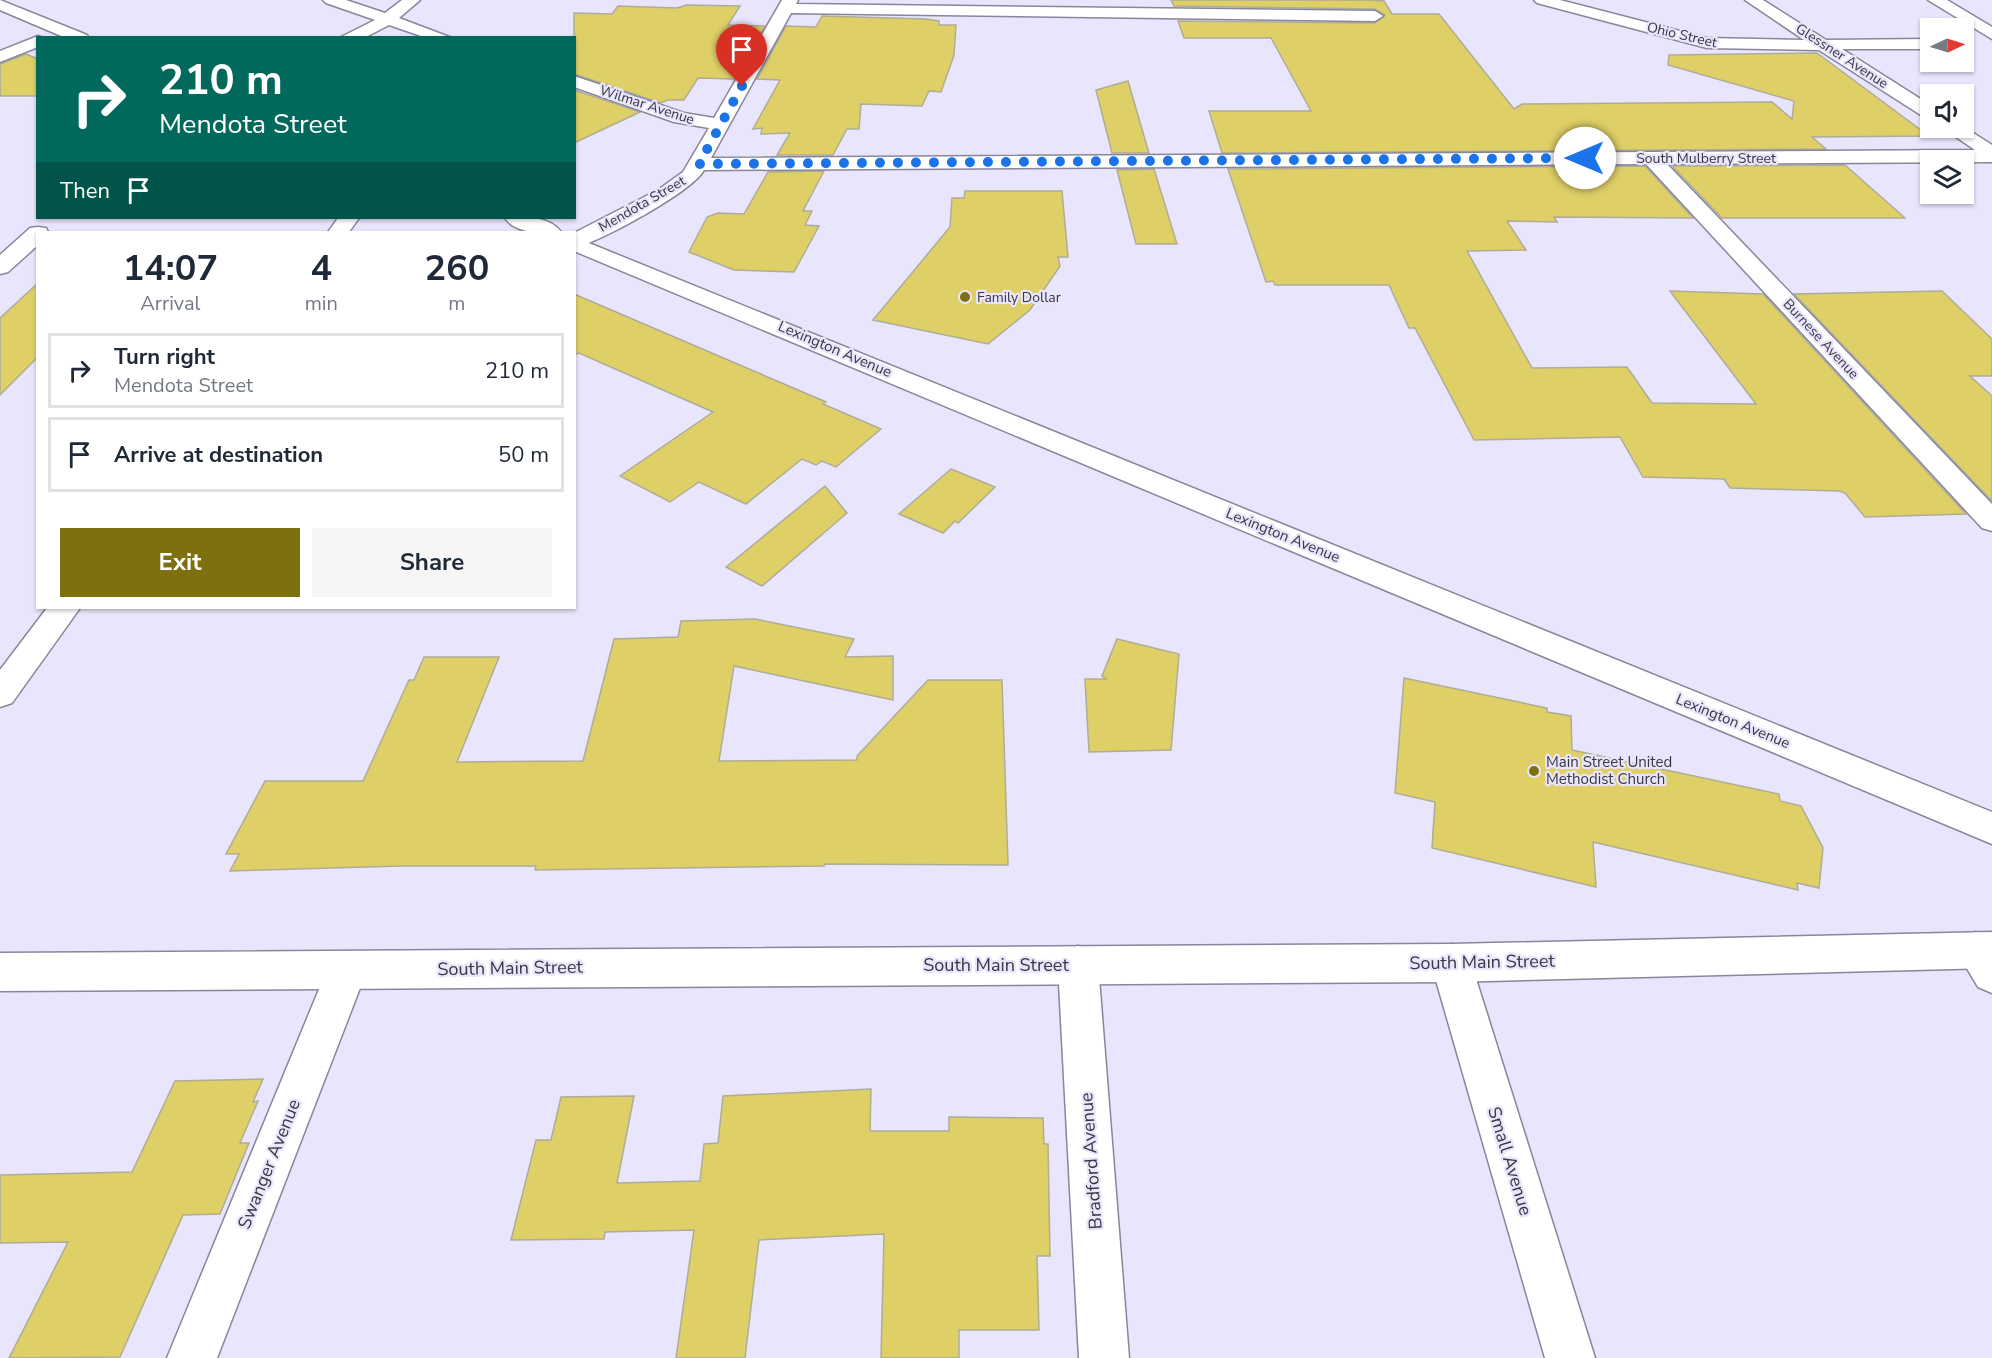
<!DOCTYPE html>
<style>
:root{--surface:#fff;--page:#f6f6f7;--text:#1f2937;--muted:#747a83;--line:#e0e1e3;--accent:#7e700f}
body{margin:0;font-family:"Nunito Sans",sans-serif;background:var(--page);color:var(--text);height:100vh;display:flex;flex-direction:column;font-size:22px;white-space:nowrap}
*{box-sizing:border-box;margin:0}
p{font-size:20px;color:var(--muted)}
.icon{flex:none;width:33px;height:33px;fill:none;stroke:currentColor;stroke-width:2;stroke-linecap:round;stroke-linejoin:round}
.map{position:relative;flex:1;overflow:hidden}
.drawer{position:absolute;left:36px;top:231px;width:540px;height:378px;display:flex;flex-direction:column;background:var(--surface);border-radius:0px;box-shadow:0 2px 4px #0004}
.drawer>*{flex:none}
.guide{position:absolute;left:36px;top:36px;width:540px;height:183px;border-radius:0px;box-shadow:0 2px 4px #0004;background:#00695c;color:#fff;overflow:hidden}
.needle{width:39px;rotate:86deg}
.buttons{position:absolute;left:1920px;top:18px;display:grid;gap:12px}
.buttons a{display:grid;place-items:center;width:54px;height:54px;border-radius:0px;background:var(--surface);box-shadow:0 2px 4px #0004;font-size:30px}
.pin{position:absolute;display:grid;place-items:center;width:51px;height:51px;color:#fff;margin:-62px -26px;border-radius:50% 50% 50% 0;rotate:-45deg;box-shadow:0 0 6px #0007}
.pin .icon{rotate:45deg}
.me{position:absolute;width:66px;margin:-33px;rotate:270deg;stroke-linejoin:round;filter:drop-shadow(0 0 4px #0008)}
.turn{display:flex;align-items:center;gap:21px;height:126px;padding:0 24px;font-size:27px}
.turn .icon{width:78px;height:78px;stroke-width:2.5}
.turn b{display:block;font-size:42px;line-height:51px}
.then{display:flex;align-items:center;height:57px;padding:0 24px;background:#0003;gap:12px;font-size:22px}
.eta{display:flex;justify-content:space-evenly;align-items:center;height:102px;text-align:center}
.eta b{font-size:36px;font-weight:700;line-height:42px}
.primary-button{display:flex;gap:12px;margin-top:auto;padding:12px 24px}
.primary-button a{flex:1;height:69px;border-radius:0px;background:var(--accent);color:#fff;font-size:24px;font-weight:700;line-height:69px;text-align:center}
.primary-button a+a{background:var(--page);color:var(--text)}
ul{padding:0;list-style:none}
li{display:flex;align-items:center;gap:18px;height:75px;margin:0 12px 9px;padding:0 12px;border:3px solid var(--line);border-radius:0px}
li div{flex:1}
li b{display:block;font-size:22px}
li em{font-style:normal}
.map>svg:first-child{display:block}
.building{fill:#dfcf67;stroke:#afac97;stroke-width:1.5}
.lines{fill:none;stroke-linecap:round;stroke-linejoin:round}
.minor-casing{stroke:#88869a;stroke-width:3}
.major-casing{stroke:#88869a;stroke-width:3}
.highway-casing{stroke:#88869a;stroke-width:3}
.minor{fill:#fff;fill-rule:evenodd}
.major{fill:#fff;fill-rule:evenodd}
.highway{fill:#fff;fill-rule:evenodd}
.route{stroke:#1a73e8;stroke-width:10;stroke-dasharray:0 18}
.poi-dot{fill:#7e700f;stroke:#e8e5fc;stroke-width:2}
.labels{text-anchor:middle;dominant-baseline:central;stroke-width:4.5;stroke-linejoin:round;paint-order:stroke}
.far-street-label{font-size:14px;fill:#393840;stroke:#e8e5fc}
.far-poi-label{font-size:14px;fill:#393840;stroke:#e8e5fc;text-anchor:start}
.street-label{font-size:15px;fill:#393840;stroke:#e8e5fc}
.poi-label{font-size:15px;fill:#393840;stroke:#e8e5fc;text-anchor:start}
.near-street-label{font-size:18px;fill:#393840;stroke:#e8e5fc}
</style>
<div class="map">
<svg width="1992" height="1358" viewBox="0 0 1992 1358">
<rect width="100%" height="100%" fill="#e8e5fc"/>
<path class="building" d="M1171,0h197l16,1 8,13h47l75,95 8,-5 250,-2 20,17 2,-18 -126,-36 1,-10 148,-2 112,83 -117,1 14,12 -604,4 -13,-42h102l-40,-73h-87l-6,-17 197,2 10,-8 -10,-6 -201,-3z
M686,5l54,1 -12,19 37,1 -31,53 -36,-1 -14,22h-16l-7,3 -87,-29v-61l38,1 6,-8 59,2z
M822,16l103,3 14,2v4h17l-2,30 -13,37 -12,-1 -7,15 -61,-2 -2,25h-12l-14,26h-56l13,-22 -29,1 1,-6 -9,1 27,-49 -23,-1 29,-53 30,1z
M26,54l12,5v37h-38v-32z
M1128,81l21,72h-37l-16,-63z
M574,90l66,22 -66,31z
M1845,165l60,53h-183l-50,-52z
M1645,166l48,52 -139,-1 3,5 -50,-1 19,29 -59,1 65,117 95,-1 25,36 104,1 -86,-113 93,3 203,220 -101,3 -20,-24 -6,-2 -109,-3 -6,-9 -81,-2 -23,-40 -146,3 -59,-112h-6l-20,-43h-114l-2,-4 -7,1 -38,-113z
M1154,169l23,75h-41l-19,-74z
M824,171l-21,40h9l-7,14 14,1 -25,46 -60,-2 -45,-18 18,-35 11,-4 26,1 24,-42z
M965,191h97l6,66h-10l2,9 -30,44 -42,34 -115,-24 77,-93 2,-29h12z
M38,283v74l-38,38v-77z
M1942,291l50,48v37h-22l22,20v105l-198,-207z
M574,294l252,108 -3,2 58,25 -45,38 -14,-6 -6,4 -14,-6 -56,45 -47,-22 -29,20 -50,-26 93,-64 -134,-59 -5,2z
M951,469l44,18 -37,36 -3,-2 -12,12 -44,-19z
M825,486l22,27 -85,73 -36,-19z
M755,619l99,20 -9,18 48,-1v44l-159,-34 -15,95 138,-1v-4l71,-76h74l6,185 -183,-1 -1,2 -289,4 1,-4h-135l-171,5 9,-17h-13l39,-73h98l46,-101h5l10,-23h75l-42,105 126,-1 31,-122 64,-2 3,-16z
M1117,639l62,15 -8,96 -82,2 -4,-73h21l-4,-3z
M1404,678l143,30v4l24,4 1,34 207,44 1,7 21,5 22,42 -4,40 -22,-5 1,7 -205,-48 3,45 -164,-39 3,-46 -40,-9z
M263,1079l-10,23 5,-1 -18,42h9l-29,71 -37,1 -63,142 -111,1 59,-116 -68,1v-68l132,-3 43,-91z
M871,1089l-1,42h79v-14l94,1 1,26h4l2,112h-13l2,74h-80v28h-78l3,-124 -125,6 -14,118h-69l18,-128 -89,2 -1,7 -93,1 25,-100h15l10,-43 73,-1 -17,87 83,-2 4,-37 14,-1 5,-47z"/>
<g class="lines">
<g class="minor-casing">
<path id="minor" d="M323,0h23l39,13 17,-13h18l-21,18 53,20h-25l-38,-13 -25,13h-25l36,-18 -49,-17z
M782,0h16l-2,4 579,7 8,5 -8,5 -584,-8 -80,145 1264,-8 -32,-22 21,-1 28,18v17l-325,2 325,340v27l-10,-3 -336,-364 -942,6c-11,21 -104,72 -130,78v-15l84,-43 25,-18 26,-44 -35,-6 -100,-35v-11l110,37 30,5z
M1534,0h26l147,38 97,2 -59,-40h18l63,40 104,-1v10h-88l88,56v13l-6,-1 -105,-67 -112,-2 -170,-45z
M1928,0h19l45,27v12z
M38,36l5,2h-5v9l-38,15v-11z
M338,218h21l-10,14h-21z
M38,227l8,1 2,4h-10v13l-30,27 -8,2v-19l30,-27z
M47,608h33l-68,95 -12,4v-37z
M1976,932l16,8v53l-14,-6 -22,-37 6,-13z
M1451,944l14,6 6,13 124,395h-50l-114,-395 6,-13z
M1078,946l14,6 6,13 31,393h-50l-21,-393 6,-13z
M347,951l14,6 6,13 -150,388h-50l160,-388 6,-13z"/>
</g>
<g class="major-casing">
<path id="major" d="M0,0l87,35 2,3h-23l-66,-28z
M505,218c16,-2 45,-2 56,14 -17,2 -46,2 -56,-14z
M574,237l1418,575v32l-1418,-593z"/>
</g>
<g class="highway-casing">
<path id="highway" d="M1992,932v36l-541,14 -1451,9v-38l1451,-9z"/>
</g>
<use href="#minor" class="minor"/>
<use href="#major" class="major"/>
<use href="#highway" class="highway"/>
</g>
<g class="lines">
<path class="route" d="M742,86l-43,78 886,-6"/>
</g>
<g class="poi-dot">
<circle cx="965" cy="297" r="6"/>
<circle cx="1534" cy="771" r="6"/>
</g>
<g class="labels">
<g class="far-street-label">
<text transform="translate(1682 35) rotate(13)">Ohio Street</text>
<text transform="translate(1842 56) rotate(33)">Glessner Avenue</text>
<text transform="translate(647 105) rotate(18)">Wilmar Avenue</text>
<text x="1706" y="158">South Mulberry Street</text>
<text transform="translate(642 204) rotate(-30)">Mendota Street</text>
<text transform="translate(1821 339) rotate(47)">Burnese Avenue</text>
</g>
<g class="far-poi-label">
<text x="977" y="297">Family Dollar</text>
</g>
<g class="street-label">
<text transform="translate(835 349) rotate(23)">Lexington Avenue</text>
<text transform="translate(1283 535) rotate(22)">Lexington Avenue</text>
<text transform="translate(1733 721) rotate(22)">Lexington Avenue</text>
</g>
<g class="poi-label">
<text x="1546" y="762">Main Street United<tspan x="1546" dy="17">Methodist Church</tspan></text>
</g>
<g class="near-street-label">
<text transform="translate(1482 962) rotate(-1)">South Main Street</text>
<text x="996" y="965">South Main Street</text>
<text transform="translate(510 968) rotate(-1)">South Main Street</text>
<text transform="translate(1091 1161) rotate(-94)">Bradford Avenue</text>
<text transform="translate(1510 1161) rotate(73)">Small Avenue</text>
<text transform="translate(269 1164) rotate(-68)">Swanger Avenue</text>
</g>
</g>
</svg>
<div class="buttons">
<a><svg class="needle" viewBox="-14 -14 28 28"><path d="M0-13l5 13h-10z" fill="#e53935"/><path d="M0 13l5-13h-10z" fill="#747a83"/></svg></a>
<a><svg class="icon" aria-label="sound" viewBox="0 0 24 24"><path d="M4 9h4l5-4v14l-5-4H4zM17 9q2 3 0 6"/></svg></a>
<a><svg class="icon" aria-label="layers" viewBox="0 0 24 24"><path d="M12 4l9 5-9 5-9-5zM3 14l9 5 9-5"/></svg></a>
</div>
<div class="pin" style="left:742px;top:86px;background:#d93025"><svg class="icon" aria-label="arrive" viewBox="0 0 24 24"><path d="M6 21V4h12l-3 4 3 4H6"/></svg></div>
<svg class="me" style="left:1585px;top:158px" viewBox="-20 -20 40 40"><circle r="19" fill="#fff"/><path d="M0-13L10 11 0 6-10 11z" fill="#1a73e8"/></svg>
<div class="guide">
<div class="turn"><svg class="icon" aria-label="right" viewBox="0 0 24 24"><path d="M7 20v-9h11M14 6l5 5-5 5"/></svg><div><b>210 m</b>Mendota Street</div></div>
<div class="then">Then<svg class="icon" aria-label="arrive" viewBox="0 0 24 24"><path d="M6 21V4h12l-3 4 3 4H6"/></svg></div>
</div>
<section class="drawer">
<div class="eta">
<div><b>14:07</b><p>Arrival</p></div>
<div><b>4</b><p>min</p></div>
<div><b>260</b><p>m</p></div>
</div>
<ul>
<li><svg class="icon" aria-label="right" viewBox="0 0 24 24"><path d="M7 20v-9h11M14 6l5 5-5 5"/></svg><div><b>Turn right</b><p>Mendota Street</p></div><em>210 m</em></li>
<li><svg class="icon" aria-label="arrive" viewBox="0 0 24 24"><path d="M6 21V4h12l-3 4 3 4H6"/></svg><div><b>Arrive at destination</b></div><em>50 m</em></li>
</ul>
<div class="primary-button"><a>Exit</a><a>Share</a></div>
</section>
</div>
